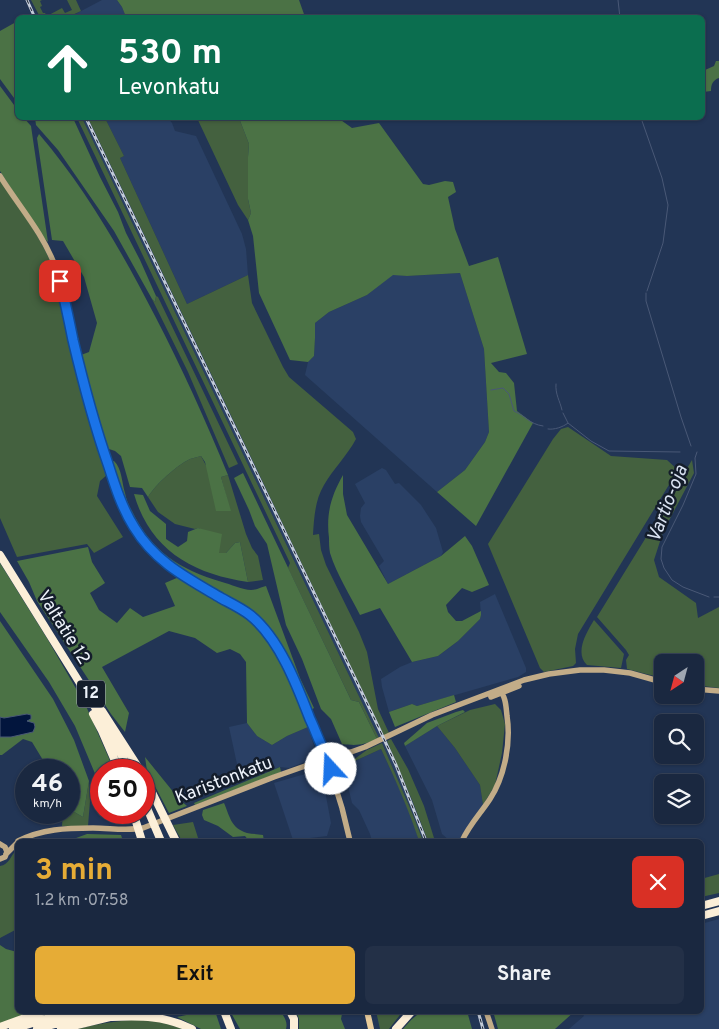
<!DOCTYPE html>
<meta charset="utf-8">
<style>
:root{--surface:#1a2840;--page:#233047;--text:#f1f3f6;--muted:#9fa6b1;--line:#384459;--accent:#e6ac36}
body{margin:0;font-family:Overpass,sans-serif;background:var(--page);color:var(--text);height:100vh;display:flex;flex-direction:column;font-size:19px;white-space:nowrap}
*{box-sizing:border-box;margin:0}
p{font-size:16px;color:var(--muted)}
.icon{flex:none;width:28px;height:28px;fill:none;stroke:currentColor;stroke-width:2;stroke-linecap:round;stroke-linejoin:round}
.map{position:relative;flex:1;overflow:hidden}
.panel{position:absolute;left:15px;top:839px;width:689px;height:175px;display:flex;flex-direction:column;background:var(--surface);border-radius:8px;box-shadow:0 1px 4px #0004,0 0 0 1px var(--line)}
.panel>*{flex:none}
.hud{position:absolute;left:15px;top:15px;width:690px;height:105px;border-radius:8px;box-shadow:0 1px 4px #0004,0 0 0 1px var(--line);background:#0b6e4f;color:#fff;overflow:hidden}
.needle{width:32px;rotate:216deg}
.controls{position:absolute;left:654px;top:654px;display:grid;gap:10px}
.controls a{display:grid;place-items:center;width:50px;height:50px;border-radius:8px;background:var(--surface);box-shadow:0 1px 4px #0004,0 0 0 1px var(--line);font-size:25px}
.speed{position:absolute;left:15px;top:759px;display:flex;gap:10px;font-size:25px;font-weight:700;text-align:center}
.speed>*{display:grid;place-content:center;width:65px;height:65px;border-radius:50%;background:var(--surface);box-shadow:0 1px 4px #0004,0 0 0 1px var(--line);line-height:1}
.speed small{font-size:12px;font-weight:400}
.speed .limit{border:8px solid #d22;background:#fff;color:#111}
.pin{position:absolute;display:grid;place-items:center;width:42px;height:42px;color:#fff;margin:-21px;border-radius:10px;box-shadow:0 2px 8px #0006}
.me{position:absolute;width:55px;margin:-28px;rotate:340deg;stroke-linejoin:round;filter:drop-shadow(0 0 4px #0008)}
.turn{display:flex;align-items:center;gap:18px;height:105px;padding:0 20px;font-size:22px}
.turn .icon{width:65px;height:65px;stroke-width:2.5}
.turn b{display:block;font-size:35px;line-height:42px}
.round{display:grid;place-items:center;flex:none;width:52px;height:52px;border-radius:8px;background:var(--page)}
.summary{display:flex;align-items:center;justify-content:space-between;height:85px;padding:0 20px}
h1{font-size:30px;font-weight:700;line-height:38px;color:var(--accent)}
.primary-button{display:flex;gap:10px;margin-top:auto;padding:10px 20px}
.primary-button a{flex:1;height:58px;border-radius:8px;background:var(--accent);color:#111;font-size:20px;font-weight:700;line-height:58px;text-align:center}
.primary-button a+a{background:var(--page);color:var(--text)}
.map>svg:first-child{display:block}
.built{fill:#2a4065}
.green{fill:#44613f}
.forest{fill:#4b7245}
.water{fill:#02153d;stroke:#495876}
.lines{fill:none;stroke-linecap:round;stroke-linejoin:round}
.stream{stroke:#495876;stroke-width:1}
.secondary{stroke:#c2ac88;stroke-width:5.5}
.primary{stroke:#e9cd9d;stroke-width:6}
.highway{stroke:#fcefd8;stroke-width:8}
.rail-casing{stroke:#c3cbd8;stroke-width:3}
.rail{stroke:#141d2b;stroke-width:1;stroke-dasharray:4;stroke-linecap:butt}
.route-casing{stroke:#114b97;stroke-width:12}
.route{stroke:#1a73e8;stroke-width:9}
.labels{text-anchor:middle;dominant-baseline:central;stroke-width:5;stroke-linejoin:round;paint-order:stroke}
.shield{fill:#141d2b;stroke:#adb3bd;stroke-width:1}
.shield-label{font-size:16px;font-weight:bold;fill:#eef3fb}
.street-label{font-size:18px;fill:#eef3fb;stroke:#141d2b}
.water-label{font-size:19px;font-style:italic;fill:#d9e2f1;stroke:#141d2b}
</style>
<div class="map">
<svg width="719" height="1029" viewBox="0 0 719 1029">
<rect width="100%" height="100%" fill="#223555"/>
<path class="built" d="M102,0h15l5,7 4,10 -58,1z
M82,118h6l139,289 157,329 -5,2z
M105,118h63l4,5 3,8 21,5 46,98 4,15 2,26 -61,29 -67,-146 4,-2z
M460,273l24,76 5,83 -4,10 -20,28 -28,22 -132,-117 3,-13 6,-6 1,-18v-15l14,-11 38,-17 26,-21 14,2z
M382,468l4,2 9,14 4,-1 22,22 15,23 7,24 -2,4 -53,28 -9,-18 5,-5 -23,-39 -1,-6 1,-8 4,-5 -10,-19z
M495,594l31,74v4l-8,5 -101,29 -5,-2 -23,8 -7,-25 -1,-8 19,-12 12,-5 26,-6 11,-8 9,-7 22,-22 1,-4 -1,-13z
M247,723l10,13 15,9 15,-9 21,-9 6,19 -2,9 -5,6 -18,7 -9,-1 -37,14 -6,-17 -8,-37z
M437,726l18,22 25,37 3,20 -16,22 -8,14h-9l-8,-7 -10,-34 -27,-54z
M387,741l25,59 16,41h-5l-10,-26 -31,-72z
M381,749l20,43 13,32 5,17h-47l-2,-7 -11,-24 -7,-7 -8,-34 2,-4z
M306,774l10,2 5,5 4,10 6,32 -4,13 -34,4 -19,-57 24,-7z
M719,919v110h-150l15,-13 -3,-5h120v-87z"/>
<path class="green" d="M31,0h11l-2,1 2,5 -2,1 3,6h2l2,3 15,-8 3,5 7,-3 -5,-10h9l5,11 -13,6h-28z
M77,118h5l297,620 -2,1 -18,-37 -8,-2 -63,-132 2,-5z
M88,118h17l19,38 -4,2 67,146 61,-29 4,28 31,64 6,10 64,55 3,7c-9,17 -23,30 -32,46 -9,15 -10,33 -11,50l6,-1 2,16 5,15 33,67 8,20 11,57 11,24 -5,3 -157,-329z
M197,118h42l10,26 -1,13v42l3,14 -3,7 -10,-15z
M0,180c17,25 39,54 50,81 20,48 23,102 37,152 6,21 14,41 21,61l-8,7 -3,15 26,41 -29,16 -7,-9 -70,13 -17,-39z
M156,296l2,1 80,167 -9,4 -41,-96 -36,-73 3,3z
M568,427l43,29 56,4 11,10 -100,164 -3,15 1,14 -3,3 -29,6 -4,-4 -52,-124 65,-105 8,-10z
M201,456l29,55 -9,-34 7,-2 18,59 6,14 6,8 5,24 -15,2 -8,-40 -5,1 -9,10h-7l-20,-25 -4,1 -20,-5 -17,-12 -10,-15c8,-13 28,-31 42,-38 3,-1 8,-2 11,-3z
M692,460l2,13 -31,59 -9,28 5,17 37,26 2,15 21,-11v81l-24,-3v-23h-33v16l-35,-9 -1,-9 3,-5 -3,-5 -29,-33 48,-78z
M594,620l30,34 -3,14 -34,-3c-13,-13 0,-33 7,-45z
M495,704l6,6 4,14 -3,29 -7,32 -12,20 -3,-20 -25,-37 -18,-22 33,-16z
M391,739l17,30 16,37 10,32 2,3h-8l-16,-41 -25,-59z
M382,743l31,72 10,26h-4c-10,-31 -24,-62 -38,-92l-35,16 21,-15z
M89,781l1,20 -2,25h-26l1,-13 6,-1v-3l14,8z
M193,822l6,19h-17l-9,-16z
M17,849v80l-17,9v-72c9,-1 11,-11 17,-17z
M719,874v19l-18,4v-18z
M376,1011h27l-14,18h-9z
M142,1019l21,3 20,7h-106c22,-6 43,-8 65,-10z"/>
<path class="forest" d="M117,0h182l6,17h-179l-4,-10z
M16,22l2,25 -1,55 -17,-23v-48z
M703,56h1l1,14 9,-4 2,-5h3v17c-6,2 -8,6 -8,13l-8,1z
M0,86l17,23 1,9h6l7,8 17,116 -8,-8 -40,-63z
M35,118h38l27,59 18,35 8,21 14,27 16,36 -1,6 -3,-3 -38,-68 -56,-81 -22,-25z
M239,118h99l14,10 27,-5 44,61 6,1 16,-4 8,1 3,10 -8,5 7,32 14,37 29,-9 29,97 -36,9 8,9 7,1 8,10 3,28 16,12 -57,103 -39,-34 28,-22 20,-28 4,-10 -5,-83 -24,-76 -53,3 -14,-1 -26,20 -38,17 -14,11v15l-1,18 -6,6 -18,-2 -31,-67 -6,-57 -5,-16 3,-7 -3,-14v-42l1,-13z
M39,134c47,55 83,118 116,182 27,52 51,105 73,159l-7,2 10,34h-15l-11,-49 -4,-6c-3,1 -8,2 -11,3 -14,7 -34,25 -42,38l-6,-9 -12,-1 -9,-31 -6,-5 -9,-3 -7,-20 -18,-73 8,-3 8,-29 -13,-46 -21,-36 -11,-1 -15,-102z
M111,461h3c8,7 8,23 11,32 1,6 4,13 7,18 20,41 47,58 90,71 8,2 21,8 29,8 5,0 11,-3 15,-4l34,92 14,30 -3,2c-15,-33 -28,-69 -55,-94 -15,-14 -39,-24 -56,-33 -31,-17 -60,-42 -74,-75 -6,-15 -10,-31 -15,-47z
M243,473l108,227 8,2 18,37c-14,6 -20,7 -35,5l-11,-25 -10,-10 -19,-50 -16,-34 -19,-81 -12,-18 -6,-16 -15,-32z
M343,475v19l4,21 41,69 53,-28 24,-20 7,10 17,39 -17,7 -10,-4 -16,17 2,7 8,9h6l19,-10v4l-1,4 -22,22 -20,15 -26,6 -32,-54 -20,7c-10,-20 -23,-40 -30,-62 -1,-5 -1,-11 -1,-15 -3,-24 2,-42 14,-63z
M134,494l9,1 7,16 16,13v15l12,8 9,-6 1,-9 10,-4 24,6 -3,19h7l9,-10 5,-1 8,40c-55,-8 -98,-32 -114,-88z
M88,547l4,15 13,21 -15,10 9,17 18,13 13,-15 13,9 32,-11 -10,-23 14,-6 68,40 21,23 18,31 22,56 -21,9 -15,9 -15,-9 -10,-13 -1,-61 -6,-8 -10,-5 -13,4 -22,-15 -26,-7 -67,36 27,46 -4,19 -14,-18 -74,-113 -8,-19 -12,-21z
M0,563l48,77 38,66 28,64h-13v23l-5,-17 -21,-50 -26,-44 -49,-70z
M0,621l53,78 21,41 15,41 -6,36 -14,-8v-39h-20l-17,-28 -9,-3 -21,16h-2z
M454,695l2,7 -61,25 -6,-15 23,-8 5,2z
M463,710l2,2 -28,14 -32,20 -1,-3 23,-20 29,-11z
M145,757l34,42 8,7 -18,7 -22,-42z
M280,767l1,5 -86,33 -1,-2z
M224,803c6,14 7,25 23,30 5,1 11,1 16,2l1,6h-15l-4,-5 -12,1 -15,-11 -14,-6 -2,-5 1,-5z
M87,834l34,1 2,6h-55z
M0,945l6,4 11,3 1,59h17l-35,13z
M205,1011h10l6,18h-20l-24,-12z
M230,1011h50c4,5 8,11 6,18h-46z
M296,1011h54l-8,3 -1,5 4,10h-46v-10z
M422,1011h45l5,18h-69l8,-9z
M493,1011h82l-20,18h-57z"/>
<path class="water" d="M27,714l4,1v4l-4,2 7,2 1,4 -2,5 -22,5h-11v-20l4,1z"/>
<g class="lines">
<path class="stream" d="M618,0l2,18
M641,118l21,60 6,27 -5,38 -16,48
M646,293v8l35,116 10,29
M556,384c-1,10 4,17 6,26
M491,390l12,-2 6,6 5,17c12,5 15,13 29,15
M563,413l5,10
M548,429c6,1 15,-2 20,-6l23,18 18,10 71,1
M697,452l-2,6 1,16 -13,31 -21,42 -1,12 3,9 8,12 11,7 26,10
M714,597h5"/>
<path class="secondary" d="M0,176c18,29 43,57 55,90 9,25 13,51 19,77 10,42 21,83 35,124 7,20 13,41 24,59 22,35 53,51 87,71 18,11 35,20 47,37 17,23 28,48 39,74 7,15 10,35 23,47
M695,689l24,2
M491,697l28,-11
M319 761a7 7 0 1 1 14 0a7 7 0 1 1-14 0Z
M330,756l21,-4 14,-5 67,-32 92,-35 25,-6 31,-4h24l26,3 32,9
M331,766l2,13 9,29 8,33
M18,841c24,-12 48,-13 75,-13 17,0 33,3 50,0l131,-51 34,-12 13,-8
M462,841c7,-16 19,-28 28,-42 15,-23 21,-57 17,-83 -1,-9 -1,-20 -8,-26
M0,844l5,3 2,5 -2,5 -5,2
M6,854l12,-12
M486,1011l6,18"/>
<path class="primary" d="M367,1011l4,18"/>
<path class="highway" d="M0,555l106,170 23,45
M102,711l38,59
M93,714l9,17 17,39
M144,776l32,65
M144,801l17,40
M133,812l9,29
M701,906l18,-5
M701,916l18,-5
M224,1011l7,18
M290,1011l4,8v10
M110,1017c31,-1 53,-2 82,12
M0,1027l44,-16
M13,1029l59,-18
M37,1029l64,-18
M61,1029l53,-13
M396,1029l16,-18"/>
<g class="rail-casing">
<path id="rail" d="M27,0l8,18
M86,118l290,604 20,43 30,76
M478,1011l5,18"/>
</g>
<use href="#rail" class="rail"/>
</g>
<g class="lines">
<g class="route-casing">
<path id="route" d="M60,281c5,20 9,39 13,59 10,42 21,84 35,124 7,22 14,44 26,63 21,35 53,51 87,71 9,5 20,10 29,17 29,23 47,70 60,104 5,10 8,21 14,31 2,3 6,5 8,8 1,4 -1,7 -1,11"/>
</g>
<use href="#route" class="route"/>
</g>
<g class="labels">
<rect class="shield" x="77" y="680.5" width="28" height="27" rx="4"/>
<g class="shield-label">
<text x="91" y="694">12</text>
</g>
<g class="street-label">
<text transform="translate(63 628) rotate(58)">Valtatie 12</text>
<text transform="translate(224 781) rotate(-21)">Karistonkatu</text>
</g>
<g class="water-label">
<text transform="translate(668 504) rotate(-69)">Vartio-oja</text>
</g>
</g>
</svg>
<div class="controls">
<a><svg class="needle" viewBox="-14 -14 28 28"><path d="M0-13l5 13h-10z" fill="#e53935"/><path d="M0 13l5-13h-10z" fill="#9fa6b1"/></svg></a>
<a><svg class="icon" aria-label="search" viewBox="0 0 24 24"><circle cx="10" cy="10" r="6"/><path d="M15 15l6 6"/></svg></a>
<a><svg class="icon" aria-label="layers" viewBox="0 0 24 24"><path d="M12 4l9 5-9 5-9-5zM3 14l9 5 9-5"/></svg></a>
</div>
<div class="speed"><div>46<small>km/h</small></div><div class="limit">50</div></div>
<div class="pin" style="left:60px;top:281px;background:#d93025"><svg class="icon" aria-label="arrive" viewBox="0 0 24 24"><path d="M6 21V4h12l-3 4 3 4H6"/></svg></div>
<svg class="me" style="left:331px;top:769px" viewBox="-20 -20 40 40"><circle r="19" fill="#fff"/><path d="M0-13L10 11 0 6-10 11z" fill="#1a73e8"/></svg>
<div class="hud">
<div class="turn"><svg class="icon" aria-label="ahead" viewBox="0 0 24 24"><path d="M12 20V5M6 11l6-6 6 6"/></svg><div><b>530 m</b>Levonkatu</div></div>
</div>
<section class="panel">
<div class="summary"><div><h1>3 min</h1><p>1.2 km · 07:58</p></div><a class="round" style="background:#d93025;color:#fff"><svg class="icon" aria-label="close" viewBox="0 0 24 24"><path d="M6 6l12 12M18 6L6 18"/></svg></a></div>
<div class="primary-button"><a>Exit</a><a>Share</a></div>
</section>
</div>
